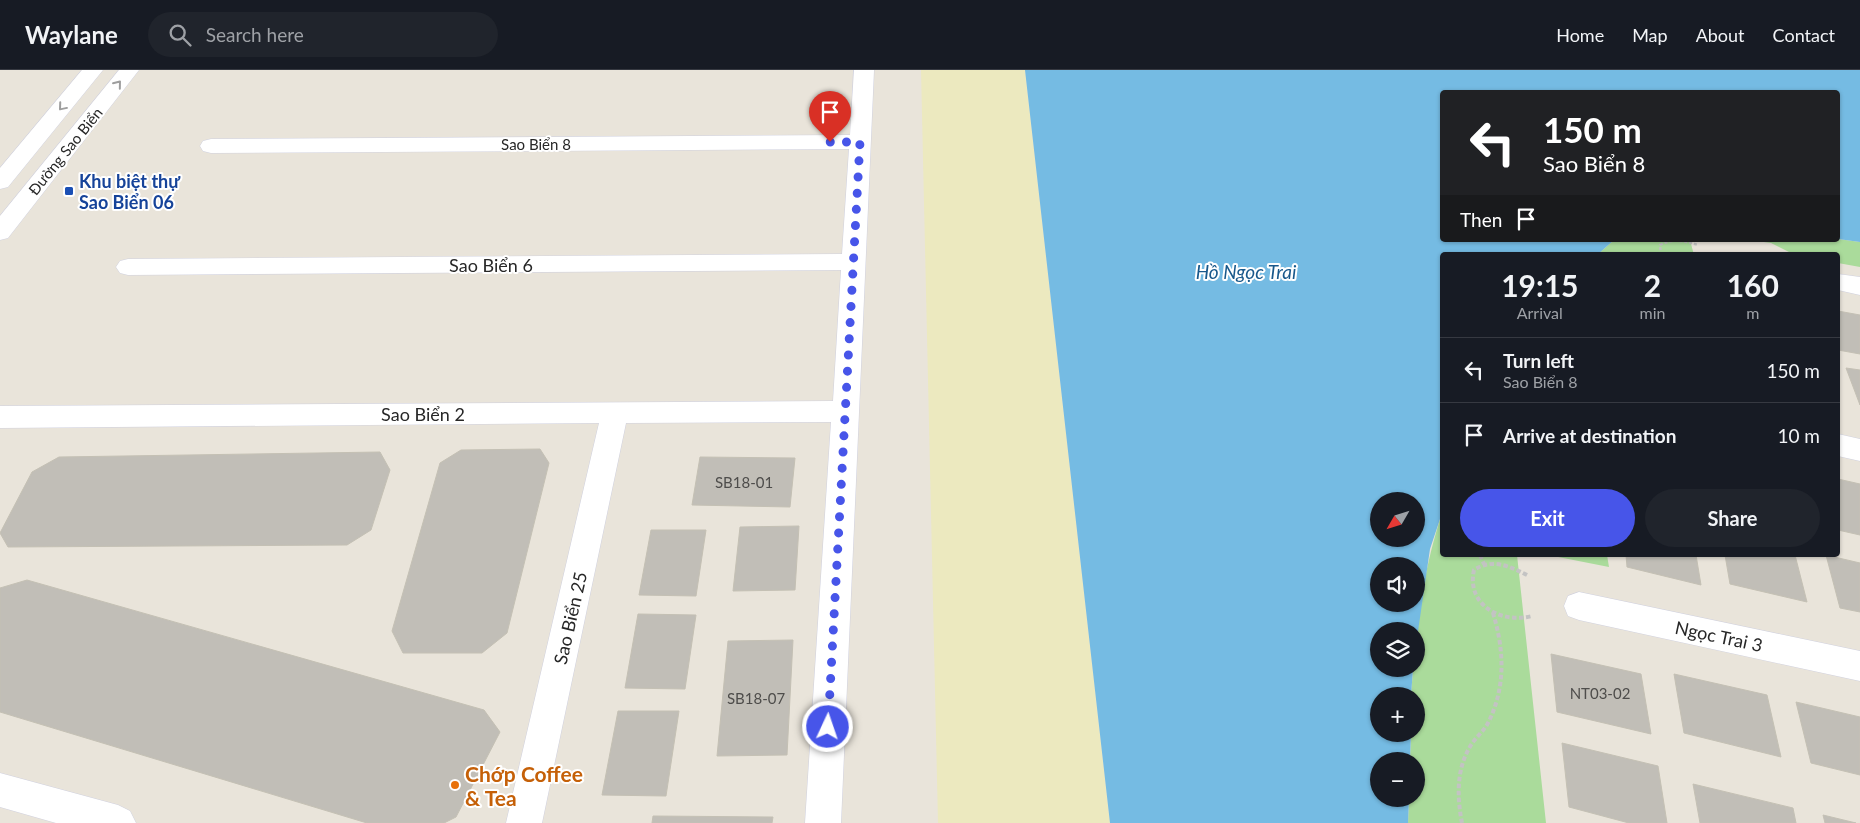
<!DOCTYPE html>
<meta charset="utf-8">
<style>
:root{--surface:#171b24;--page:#20242c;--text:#f1f3f6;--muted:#9ea1a6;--line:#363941;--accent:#4755e9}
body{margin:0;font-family:Lato,sans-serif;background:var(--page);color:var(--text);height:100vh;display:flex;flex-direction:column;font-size:19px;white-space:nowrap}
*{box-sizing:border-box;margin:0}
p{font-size:16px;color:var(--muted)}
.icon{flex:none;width:28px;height:28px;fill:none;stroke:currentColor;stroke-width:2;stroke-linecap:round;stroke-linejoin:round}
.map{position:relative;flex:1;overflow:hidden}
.panel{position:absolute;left:1440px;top:182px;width:400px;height:305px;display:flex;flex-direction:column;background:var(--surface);border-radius:5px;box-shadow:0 1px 4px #0004}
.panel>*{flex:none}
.top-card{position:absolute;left:1440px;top:20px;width:400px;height:152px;border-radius:5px;box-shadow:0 1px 4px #0004;background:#202124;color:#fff;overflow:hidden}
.needle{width:32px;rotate:231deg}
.fabs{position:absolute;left:1370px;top:422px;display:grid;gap:10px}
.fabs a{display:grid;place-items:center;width:55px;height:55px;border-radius:50%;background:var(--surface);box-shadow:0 1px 4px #0004;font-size:25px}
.pin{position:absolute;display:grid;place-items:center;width:42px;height:42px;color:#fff;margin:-51px -21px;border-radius:50% 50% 50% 0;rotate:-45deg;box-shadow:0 0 5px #0007}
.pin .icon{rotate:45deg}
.me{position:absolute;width:55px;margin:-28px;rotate:3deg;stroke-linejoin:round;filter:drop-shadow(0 0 4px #0008)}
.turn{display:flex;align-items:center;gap:18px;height:105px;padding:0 20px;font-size:22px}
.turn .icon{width:65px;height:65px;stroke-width:2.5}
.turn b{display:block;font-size:35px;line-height:42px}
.then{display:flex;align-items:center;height:48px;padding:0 20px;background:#0003;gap:10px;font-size:19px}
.eta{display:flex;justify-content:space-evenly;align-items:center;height:85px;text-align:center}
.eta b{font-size:30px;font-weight:700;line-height:35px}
.primary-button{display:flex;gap:10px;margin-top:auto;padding:10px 20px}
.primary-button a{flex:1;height:58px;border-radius:30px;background:var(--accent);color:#fff;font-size:20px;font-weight:700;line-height:58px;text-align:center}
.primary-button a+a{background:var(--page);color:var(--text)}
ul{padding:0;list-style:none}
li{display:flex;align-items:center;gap:15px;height:65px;padding:0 20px;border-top:1px solid var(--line)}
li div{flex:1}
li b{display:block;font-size:19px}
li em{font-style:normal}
header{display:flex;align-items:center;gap:30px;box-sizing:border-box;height:70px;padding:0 25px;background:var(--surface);border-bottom:1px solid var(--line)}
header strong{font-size:24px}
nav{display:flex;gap:28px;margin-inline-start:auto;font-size:18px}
.search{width:350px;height:45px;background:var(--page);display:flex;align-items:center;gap:12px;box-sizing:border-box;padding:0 18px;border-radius:28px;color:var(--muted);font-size:19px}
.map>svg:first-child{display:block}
.green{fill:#aadb9b}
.sand{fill:#ece9bf}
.water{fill:#75bbe3;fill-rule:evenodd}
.building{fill:#c1beb7;stroke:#c4c0b4}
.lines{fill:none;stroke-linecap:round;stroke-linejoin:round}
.minor-casing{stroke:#d0d1df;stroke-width:1}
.tertiary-casing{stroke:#d0d1df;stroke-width:1}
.path-far1{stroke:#c3c3c3;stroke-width:2.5;stroke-dasharray:3 2;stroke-linecap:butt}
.path{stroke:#c3c3c3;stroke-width:4;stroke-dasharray:4.5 2.5;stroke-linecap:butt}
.minor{fill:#fff;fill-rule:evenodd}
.tertiary{fill:#fff;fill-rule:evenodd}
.oneway{stroke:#9e9e9e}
.route{stroke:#4755e9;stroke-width:9;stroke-dasharray:0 16.2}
.transit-dot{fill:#1a4fb4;stroke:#fff;stroke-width:2}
.food-dot{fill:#e8710a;stroke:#fff;stroke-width:2}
.labels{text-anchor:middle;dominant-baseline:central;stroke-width:4;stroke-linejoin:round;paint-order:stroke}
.far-street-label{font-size:15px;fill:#272727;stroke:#fff}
.number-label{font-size:15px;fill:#4e4d4b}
.transit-label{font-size:18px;font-weight:bold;fill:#164399;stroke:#fff;text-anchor:start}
.street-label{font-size:18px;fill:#272727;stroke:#fff}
.water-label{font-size:19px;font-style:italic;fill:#18588b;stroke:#fff}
.near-food-label{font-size:21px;font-weight:bold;fill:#c56008;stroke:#fff;text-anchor:start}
</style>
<header>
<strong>Waylane</strong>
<div class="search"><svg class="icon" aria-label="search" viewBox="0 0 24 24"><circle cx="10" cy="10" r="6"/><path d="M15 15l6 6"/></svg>Search here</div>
<nav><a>Home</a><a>Map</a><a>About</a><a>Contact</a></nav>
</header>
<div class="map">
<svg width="1860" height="753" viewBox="0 0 1860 753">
<rect width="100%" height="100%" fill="#e9e4da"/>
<path class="green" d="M1838,169l22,3v25l-22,-4v-8h-43l-24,-12 -21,-3z
M1614,170h76l4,15h-97z
M1442,443v42h75l29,268h-138l1,-24h7v-38h-6l1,-27h5v-38h-5l2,-27h3c0,-52 10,-107 26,-156z
M1548,485h59l2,12z"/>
<path class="sand" d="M921,0h104l85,753h-172z"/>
<path class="water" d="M1025,0h835v172l-22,-3v-147h-396v148h172l-17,15h-155v258l-12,36 -14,96v-14h-37v38h34l-2,27h-32v38h32l-1,27h-31v38h30l-1,24h-298zM1379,431h37v38h-37zM1379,496h37v38h-37z"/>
<path class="building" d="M1838,241l22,4v39l-22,-4z
M1846,298l14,2v35z
M540,379l9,14 -42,170 -25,20h-79l-11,-22 48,-168 21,-13z
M380,382l10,18 -19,60 -24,15 -339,2 -8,-14 32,-61 27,-15z
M700,387l95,1 -5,49 -98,-2z
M1838,409l22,5v51l-22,-5z
M799,456l-4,64 -62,1 7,-64z
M651,460h55l-10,66 -57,-1z
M1626,485h70l5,30 -74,-18z
M1725,485h70l12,47 -77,-18z
M1826,485l34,8v49l-20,-4z
M27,510l457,130 16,22 -44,85 -12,6h-77l-367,-111v-124z
M638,544l58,1 -11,74 -60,-1z
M793,570l-6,115 -70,1 11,-115z
M1551,584l90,20 10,60 -94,-22z
M1674,604l93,21 14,62 -97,-24z
M1796,632l64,15v58l-49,-12z
M618,641h61l-13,85 -64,-1z
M1562,673l96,23 9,57h-38l-60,-16z
M1693,714l100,24 3,15h-96z
M1823,745l33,8h-31z
M653,746l120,1 -1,6h-120z"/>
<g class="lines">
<g class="minor-casing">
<path id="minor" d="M854,0h20l-33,753h-36l26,-401 -205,1 -84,400h-36l93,-400 -599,5v-22l833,-5 8,-131 -713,5 -8,-2 -4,-6 4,-6 8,-2 714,-5 7,-105 -638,4 -8,-2 -3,-5 3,-5 8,-2 639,-4z
M1838,204l22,3v18l-22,-5z
M1838,364l22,5v22l-22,-5z
M1579,522l281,59v30l-281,-61 -11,-4 -4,-10 4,-10z
M0,703l118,32 12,6 6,12h-80l-56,-16z"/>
</g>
<g class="tertiary-casing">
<path id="tertiary" d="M82,0h21l-95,117 -8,2v-21z
M119,0h20l-131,168 -8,2v-24z"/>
</g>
<path class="path-far1" d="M1661,185l-1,-10c13,-7 25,-4 38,0"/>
<path class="path" d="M1480,485l4,9
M1527,505c-18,-9 -35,-17 -53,-5 -8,35 27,54 58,46
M1462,753c-5,-26 -6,-54 9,-78 5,-8 14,-15 18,-24 17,-35 15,-72 4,-108"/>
<use href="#minor" class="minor"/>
<use href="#tertiary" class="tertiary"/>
</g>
<defs><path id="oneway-chevron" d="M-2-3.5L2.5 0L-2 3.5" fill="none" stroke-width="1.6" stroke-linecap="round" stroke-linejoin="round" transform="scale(1.25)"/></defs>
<g class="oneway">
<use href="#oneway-chevron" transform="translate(118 14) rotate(-51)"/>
<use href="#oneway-chevron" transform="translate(62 37) rotate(130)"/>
</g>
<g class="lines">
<path class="route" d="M828,657l32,-585h-30"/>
</g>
<rect class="transit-dot" x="64" y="116" width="10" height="10" rx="2.5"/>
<circle class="food-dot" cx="455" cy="715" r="5"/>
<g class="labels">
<g class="far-street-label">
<text x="536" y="74">Sao Biển 8</text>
<text transform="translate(65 81) rotate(-51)">Đường Sao Biển</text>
</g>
<g class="number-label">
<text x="744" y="412">SB18-01</text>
<text x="1600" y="623">NT03-02</text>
<text x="756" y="628">SB18-07</text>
</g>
<g class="transit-label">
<text x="79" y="111">Khu biệt thự<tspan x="79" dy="21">Sao Biển 06</tspan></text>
</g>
<g class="street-label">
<text x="491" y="195">Sao Biển 6</text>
<text x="423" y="344">Sao Biển 2</text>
<text transform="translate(570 548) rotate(-77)">Sao Biển 25</text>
<text transform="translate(1719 566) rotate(12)">Ngọc Trai 3</text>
</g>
<g class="water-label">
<text x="1246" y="201">Hồ Ngọc Trai</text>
</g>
<g class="near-food-label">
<text x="465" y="703">Chớp Coffee<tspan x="465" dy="24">&amp; Tea</tspan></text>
</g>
</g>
</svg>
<div class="fabs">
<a><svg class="needle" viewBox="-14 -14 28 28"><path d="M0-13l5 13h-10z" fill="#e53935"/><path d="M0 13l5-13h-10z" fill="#9ea1a6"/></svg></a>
<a><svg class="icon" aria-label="sound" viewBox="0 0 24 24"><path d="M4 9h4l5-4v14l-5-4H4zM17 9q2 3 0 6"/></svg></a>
<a><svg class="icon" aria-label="layers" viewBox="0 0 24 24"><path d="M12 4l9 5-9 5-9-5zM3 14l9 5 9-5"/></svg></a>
<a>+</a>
<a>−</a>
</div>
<div class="pin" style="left:830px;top:72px;background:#d93025"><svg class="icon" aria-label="arrive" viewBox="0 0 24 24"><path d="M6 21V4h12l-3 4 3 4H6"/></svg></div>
<svg class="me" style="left:828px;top:657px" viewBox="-20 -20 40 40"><circle r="17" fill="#4755e9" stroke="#fff" stroke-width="3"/><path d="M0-11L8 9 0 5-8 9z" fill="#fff"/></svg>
<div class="top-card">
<div class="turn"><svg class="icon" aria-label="left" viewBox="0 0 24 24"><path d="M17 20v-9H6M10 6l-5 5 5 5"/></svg><div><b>150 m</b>Sao Biển 8</div></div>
<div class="then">Then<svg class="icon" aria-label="arrive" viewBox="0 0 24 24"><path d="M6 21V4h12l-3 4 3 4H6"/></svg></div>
</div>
<section class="panel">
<div class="eta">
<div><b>19:15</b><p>Arrival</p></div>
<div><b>2</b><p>min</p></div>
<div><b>160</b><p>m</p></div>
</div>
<ul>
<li><svg class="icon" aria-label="left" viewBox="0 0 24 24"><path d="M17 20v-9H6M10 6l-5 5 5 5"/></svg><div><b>Turn left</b><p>Sao Biển 8</p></div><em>150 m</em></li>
<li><svg class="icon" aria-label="arrive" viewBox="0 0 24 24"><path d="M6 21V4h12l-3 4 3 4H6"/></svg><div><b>Arrive at destination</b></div><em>10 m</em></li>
</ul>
<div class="primary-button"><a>Exit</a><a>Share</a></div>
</section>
</div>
